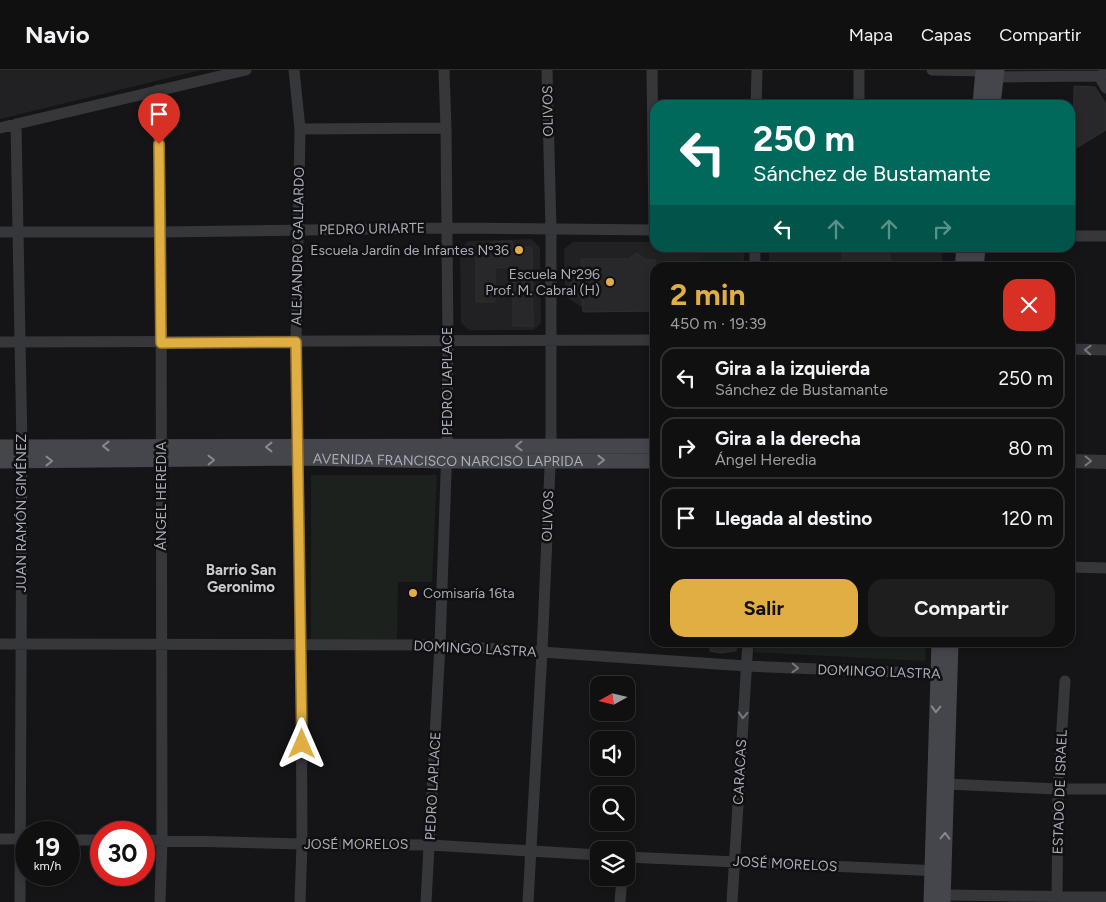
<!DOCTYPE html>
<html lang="es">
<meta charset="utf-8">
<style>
:root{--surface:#101011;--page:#1e1e1f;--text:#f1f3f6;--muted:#9c9d9f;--line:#303031;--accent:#e1ae43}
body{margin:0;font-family:Figtree,sans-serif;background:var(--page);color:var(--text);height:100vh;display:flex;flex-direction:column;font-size:19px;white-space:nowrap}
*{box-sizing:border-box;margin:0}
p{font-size:16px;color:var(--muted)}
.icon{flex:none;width:28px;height:28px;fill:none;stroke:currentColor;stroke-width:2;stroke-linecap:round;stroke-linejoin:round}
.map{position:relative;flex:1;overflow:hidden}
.drawer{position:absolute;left:650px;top:192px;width:425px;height:385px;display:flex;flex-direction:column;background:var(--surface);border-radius:15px;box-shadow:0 2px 8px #0003,0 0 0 1px var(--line)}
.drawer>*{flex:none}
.top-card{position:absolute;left:650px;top:30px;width:425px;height:152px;border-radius:15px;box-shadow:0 2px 8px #0003,0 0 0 1px var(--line);background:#00695c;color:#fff;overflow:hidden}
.needle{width:32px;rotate:262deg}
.fabs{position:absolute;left:590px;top:606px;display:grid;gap:10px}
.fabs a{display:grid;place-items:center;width:45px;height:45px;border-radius:10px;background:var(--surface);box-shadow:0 2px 8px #0003,0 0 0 1px var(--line);font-size:25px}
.speed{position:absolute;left:15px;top:751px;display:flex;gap:10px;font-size:25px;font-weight:700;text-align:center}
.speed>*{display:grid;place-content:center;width:65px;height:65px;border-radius:50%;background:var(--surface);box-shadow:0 2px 8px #0003,0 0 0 1px var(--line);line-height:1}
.speed small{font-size:12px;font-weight:400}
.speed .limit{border:8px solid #d22;background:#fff;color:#111}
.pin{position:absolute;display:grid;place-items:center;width:42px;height:42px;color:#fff;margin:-51px -21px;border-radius:50% 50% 50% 0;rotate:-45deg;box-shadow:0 0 5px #0007}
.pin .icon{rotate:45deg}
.me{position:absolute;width:55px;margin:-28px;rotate:0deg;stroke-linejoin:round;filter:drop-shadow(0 0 4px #0008)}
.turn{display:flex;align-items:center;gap:18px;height:105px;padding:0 20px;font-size:22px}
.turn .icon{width:65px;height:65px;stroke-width:2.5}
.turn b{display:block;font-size:35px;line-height:42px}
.lanes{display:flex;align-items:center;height:48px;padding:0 20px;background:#0003;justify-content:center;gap:25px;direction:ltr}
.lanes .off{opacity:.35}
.round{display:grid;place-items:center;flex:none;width:52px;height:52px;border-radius:15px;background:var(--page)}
.summary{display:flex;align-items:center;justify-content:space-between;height:85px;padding:0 20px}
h1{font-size:30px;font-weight:700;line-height:38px;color:var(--accent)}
.button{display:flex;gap:10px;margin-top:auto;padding:10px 20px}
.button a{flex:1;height:58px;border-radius:15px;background:var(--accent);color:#111;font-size:20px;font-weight:700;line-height:58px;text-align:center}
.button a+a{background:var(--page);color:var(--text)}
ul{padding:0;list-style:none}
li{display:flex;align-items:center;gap:15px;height:62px;margin:0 10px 8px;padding:0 10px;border:2px solid var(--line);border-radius:15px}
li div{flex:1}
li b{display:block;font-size:19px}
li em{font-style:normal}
header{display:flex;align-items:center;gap:30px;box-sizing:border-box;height:70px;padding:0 25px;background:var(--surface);border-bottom:1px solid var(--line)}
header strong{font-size:24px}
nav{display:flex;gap:28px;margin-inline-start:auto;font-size:18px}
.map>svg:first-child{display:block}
.built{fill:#212124}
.green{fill:#1c211d}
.building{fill:#28282b;stroke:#2f2f32}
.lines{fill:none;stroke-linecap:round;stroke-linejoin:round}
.minor{stroke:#36373b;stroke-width:11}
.tertiary{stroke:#36373b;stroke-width:14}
.secondary{stroke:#45464b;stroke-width:15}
.oneway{stroke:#75777f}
.oneway2{stroke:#858891}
.route-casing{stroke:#92712c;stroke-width:12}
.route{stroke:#e1ae43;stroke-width:9}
.poi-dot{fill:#e1ae43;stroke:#101012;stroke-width:2}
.labels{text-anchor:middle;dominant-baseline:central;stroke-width:5;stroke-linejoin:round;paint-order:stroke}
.street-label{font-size:14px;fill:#a8acb6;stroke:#101012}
.poi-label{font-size:14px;fill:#a8acb6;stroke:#101012;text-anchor:end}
.neighbourhood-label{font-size:15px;font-weight:bold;fill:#c9cbd2;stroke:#101012}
</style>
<header>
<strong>Navio</strong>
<nav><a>Mapa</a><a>Capas</a><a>Compartir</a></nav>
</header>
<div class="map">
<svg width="1106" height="832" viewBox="0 0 1106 832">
<rect width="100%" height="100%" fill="#151517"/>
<path class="built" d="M0,0h201l-201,49z
M531,169l9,8 1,77 -8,6h-64l-8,-7 -1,-73 8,-9z
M573,172h82v6h87l2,4v15l-89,1v43l-72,1v-4l-18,-12 -1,-47z
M774,178h161l7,6v13l-173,1v-16z"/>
<path class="green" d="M699,178h39l1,17 -40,1z
M311,405h126l-5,107h-34l-1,57h-86z
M755,573h171l-1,18 -171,-9z"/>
<path class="building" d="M1074,16l21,1 11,17v26l-33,20z
M512,171l1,7 19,-1 1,79h-20v-59l-18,1v34h-19v-53h18l-1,-7z
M842,178h19v1l29,-1v20h-48z
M637,183l8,7h10v51l-72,1 -1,-13 -15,-12 15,-14 -1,-14h47z
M710,572h27l-1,9 -16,2 -10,-2z"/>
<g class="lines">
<path class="minor" d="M294,0l6,59 -4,213 5,302 1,200 -2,58
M652,0l2,160
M859,0v35
M932,0l51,1 13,6 103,-1 7,-3
M1099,6l7,12
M158,20l3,142 1,608 -2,62
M756,35l1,-35
M16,54l6,323 -2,455
M0,58l246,-58
M300,59l146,-1
M0,162h161l285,-4 209,2
M1070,166h36
M755,198v-20
M0,272l655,-2
M1070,279l36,1
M1070,497l36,1
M0,574l440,1 306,21 199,8
M946,714l112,5h48
M0,769h26
M69,770h32
M144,770l158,4 128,1 169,10
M626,787l314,14
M943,825l163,2
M426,832l14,-257 7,-199 1,-104 -2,-214 -2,-58
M528,832l14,-250 9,-207v-215l-4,-160
M620,832l2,-24
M732,832l16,-260
M1057,832l1,-113 7,-108"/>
<path class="tertiary" d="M1070,391l36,1"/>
<g class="secondary">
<path d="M980,35l3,-35"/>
<path d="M993,35l4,-35"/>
<path d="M962,198l2,-20"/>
<path d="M976,198l2,-20"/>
<path d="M0,377l655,-1"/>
<path id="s1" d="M0,391l298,-3 148,3h209"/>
<path d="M931,832l8,-260"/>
<path d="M943,832l8,-260"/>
</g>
</g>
<defs><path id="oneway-chevron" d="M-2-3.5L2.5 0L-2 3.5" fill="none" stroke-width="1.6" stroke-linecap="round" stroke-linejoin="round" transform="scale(1.25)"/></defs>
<g class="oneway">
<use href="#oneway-chevron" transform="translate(1088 280) rotate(-178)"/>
<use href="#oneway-chevron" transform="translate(1088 391) rotate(1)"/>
<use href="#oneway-chevron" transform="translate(795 598) rotate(2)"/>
<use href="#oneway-chevron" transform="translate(743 645) rotate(93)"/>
</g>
<g class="oneway2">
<use href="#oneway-chevron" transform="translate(106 376) rotate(180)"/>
<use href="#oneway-chevron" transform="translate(519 376) rotate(179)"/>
<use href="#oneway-chevron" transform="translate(269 377) rotate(-180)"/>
<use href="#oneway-chevron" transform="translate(211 390) rotate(-1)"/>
<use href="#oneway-chevron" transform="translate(601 390)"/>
<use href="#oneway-chevron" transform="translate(49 391)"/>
<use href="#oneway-chevron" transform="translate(936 639) rotate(92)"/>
<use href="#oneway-chevron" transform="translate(945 766) rotate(-89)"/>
</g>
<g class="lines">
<g class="route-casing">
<path id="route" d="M159,74l2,199 135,-1 6,402"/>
</g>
<use href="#route" class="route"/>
</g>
<g class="poi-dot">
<circle cx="519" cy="180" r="5"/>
<circle cx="610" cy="212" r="5"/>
<circle cx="413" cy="523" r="5"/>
</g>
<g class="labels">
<g class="street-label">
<text transform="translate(548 41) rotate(-91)">OLIVOS</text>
<text transform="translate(372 159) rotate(-1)">PEDRO URIARTE</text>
<text transform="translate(298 176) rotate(-89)">ALEJANDRO GALLARDO</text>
<text transform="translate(447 311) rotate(-90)">PEDRO LAPLACE</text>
<text stroke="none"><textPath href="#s1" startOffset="448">AVENIDA FRANCISCO NARCISO LAPRIDA</textPath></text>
<text transform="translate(161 426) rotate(-90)">ÁNGEL HEREDIA</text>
<text transform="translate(21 443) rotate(-90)">JUAN RAMÓN GIMÉNEZ</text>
<text transform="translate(548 446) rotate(-88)">OLIVOS</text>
<text transform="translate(475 579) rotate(3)">DOMINGO LASTRA</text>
<text transform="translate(879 602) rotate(2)">DOMINGO LASTRA</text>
<text transform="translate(740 702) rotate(-87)">CARACAS</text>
<text transform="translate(433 716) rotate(-87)">PEDRO LAPLACE</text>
<text transform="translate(1060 722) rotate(-88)">ESTADO DE ISRAEL</text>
<text x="356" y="774">JOSÉ MORELOS</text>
<text transform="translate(785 794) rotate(3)">JOSÉ MORELOS</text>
</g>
<g class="poi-label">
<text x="509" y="180">Escuela Jardín de Infantes Nº36</text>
<text x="600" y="204">Escuela Nº296<tspan x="600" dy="16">Prof. M. Cabral (H)</tspan></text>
<text x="423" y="523" text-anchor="start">Comisaría 16ta</text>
</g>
<g class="neighbourhood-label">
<text x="241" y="500">Barrio San<tspan x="241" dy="17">Geronimo</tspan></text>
</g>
</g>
</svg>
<div class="fabs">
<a><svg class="needle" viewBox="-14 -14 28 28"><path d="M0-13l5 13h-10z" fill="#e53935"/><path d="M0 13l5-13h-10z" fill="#9c9d9f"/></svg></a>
<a><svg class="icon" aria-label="sound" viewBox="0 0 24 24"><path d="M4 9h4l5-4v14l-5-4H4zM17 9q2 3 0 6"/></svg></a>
<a><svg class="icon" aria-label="search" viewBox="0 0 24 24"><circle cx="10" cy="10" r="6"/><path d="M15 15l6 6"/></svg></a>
<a><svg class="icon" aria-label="layers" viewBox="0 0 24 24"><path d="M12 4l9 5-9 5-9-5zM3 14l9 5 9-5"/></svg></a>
</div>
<div class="speed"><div>19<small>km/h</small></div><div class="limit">30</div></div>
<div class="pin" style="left:159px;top:74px;background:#d93025"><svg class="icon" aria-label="arrive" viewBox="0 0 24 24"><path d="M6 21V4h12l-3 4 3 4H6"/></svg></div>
<svg class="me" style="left:302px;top:674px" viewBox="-20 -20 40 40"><path d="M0-17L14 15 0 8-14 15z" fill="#e1ae43" stroke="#fff" stroke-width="4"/></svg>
<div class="top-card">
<div class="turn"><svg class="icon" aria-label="left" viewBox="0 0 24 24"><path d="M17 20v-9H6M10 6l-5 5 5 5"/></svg><div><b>250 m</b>Sánchez de Bustamante</div></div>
<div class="lanes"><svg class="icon" aria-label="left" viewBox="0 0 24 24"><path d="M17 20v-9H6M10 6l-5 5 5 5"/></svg><svg class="icon off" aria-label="ahead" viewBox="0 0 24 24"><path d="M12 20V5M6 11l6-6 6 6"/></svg><svg class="icon off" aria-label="ahead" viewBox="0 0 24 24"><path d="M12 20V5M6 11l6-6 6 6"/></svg><svg class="icon off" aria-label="right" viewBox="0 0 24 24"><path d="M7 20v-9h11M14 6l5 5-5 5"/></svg></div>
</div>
<section class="drawer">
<div class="summary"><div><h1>2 min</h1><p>450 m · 19:39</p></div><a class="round" style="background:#d93025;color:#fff"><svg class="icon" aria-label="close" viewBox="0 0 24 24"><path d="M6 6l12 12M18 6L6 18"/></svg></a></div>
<ul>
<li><svg class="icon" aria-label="left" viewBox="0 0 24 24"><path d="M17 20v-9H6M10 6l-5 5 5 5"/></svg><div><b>Gira a la izquierda</b><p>Sánchez de Bustamante</p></div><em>250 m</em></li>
<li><svg class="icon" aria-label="right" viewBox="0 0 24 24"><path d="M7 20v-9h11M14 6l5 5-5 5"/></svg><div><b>Gira a la derecha</b><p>Ángel Heredia</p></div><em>80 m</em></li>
<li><svg class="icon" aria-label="arrive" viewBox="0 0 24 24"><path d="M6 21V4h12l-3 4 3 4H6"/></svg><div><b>Llegada al destino</b></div><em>120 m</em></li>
</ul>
<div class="button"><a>Salir</a><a>Compartir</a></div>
</section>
</div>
